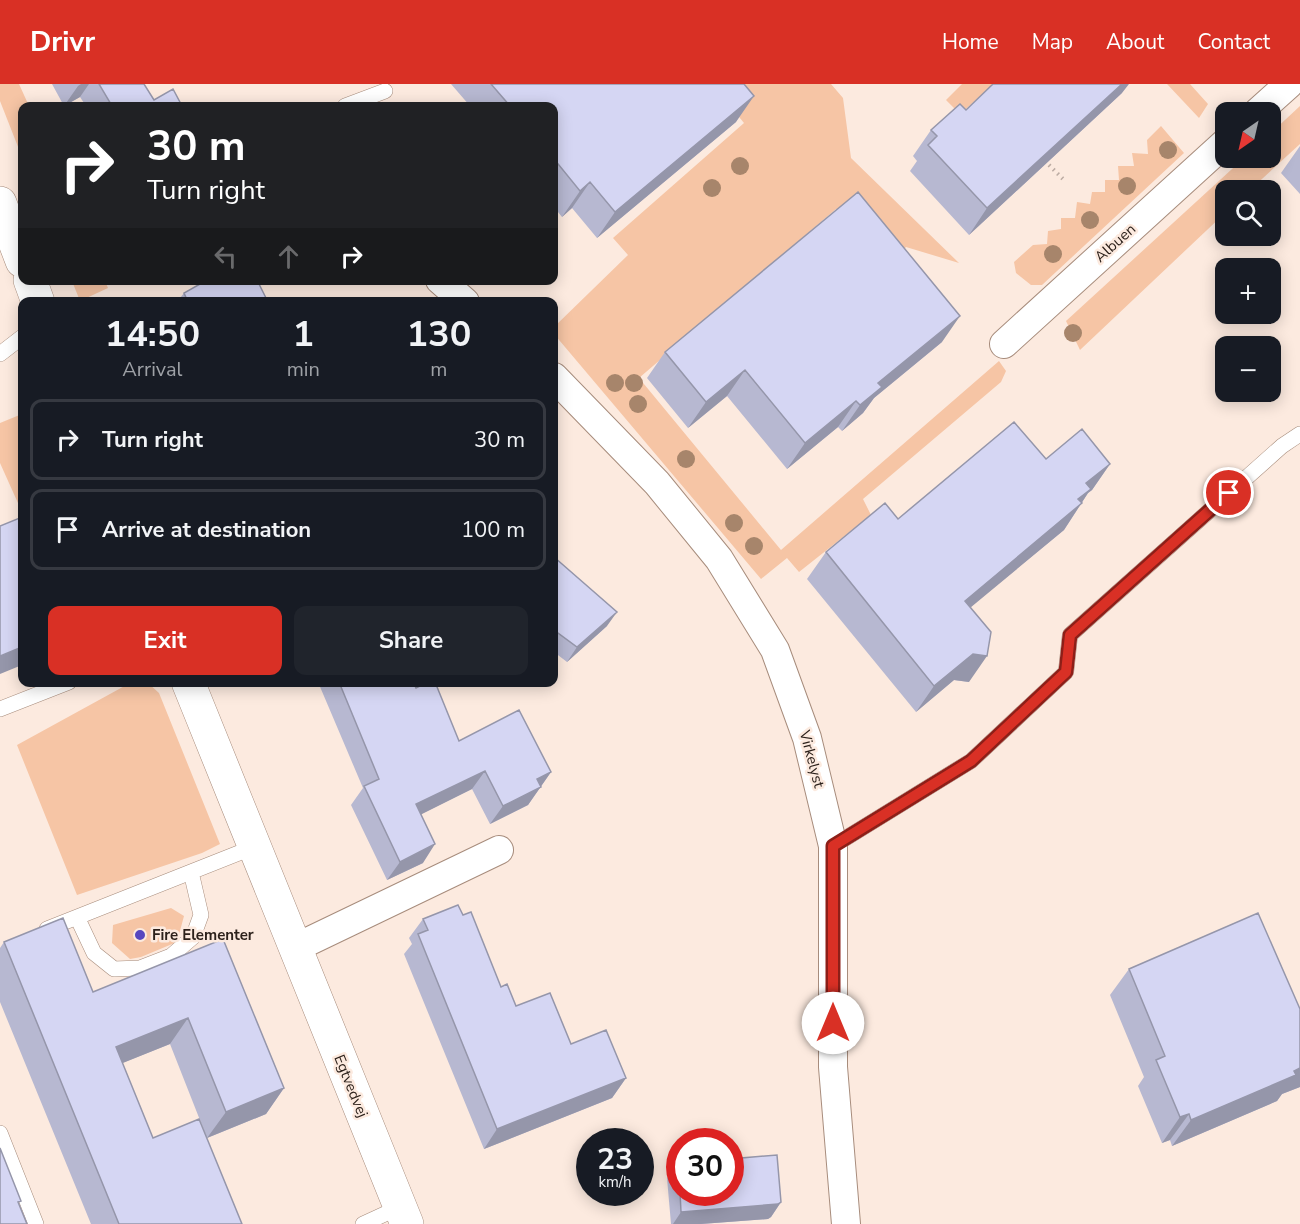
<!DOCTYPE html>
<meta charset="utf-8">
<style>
:root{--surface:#171b24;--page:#20242c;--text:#f1f3f6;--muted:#9ea1a6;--line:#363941;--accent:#d93025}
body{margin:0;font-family:"Nunito Sans",sans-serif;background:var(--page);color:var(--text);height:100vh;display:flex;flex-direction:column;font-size:22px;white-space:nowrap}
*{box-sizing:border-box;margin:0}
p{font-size:20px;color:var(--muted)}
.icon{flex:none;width:33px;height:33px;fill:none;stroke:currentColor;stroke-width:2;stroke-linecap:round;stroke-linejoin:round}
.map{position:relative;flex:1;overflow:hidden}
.side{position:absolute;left:18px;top:213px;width:540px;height:390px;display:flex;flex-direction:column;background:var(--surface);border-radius:12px;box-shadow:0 3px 15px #0003}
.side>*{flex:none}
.guide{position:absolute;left:18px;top:18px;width:540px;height:183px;border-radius:12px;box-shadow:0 3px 15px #0003;background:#202124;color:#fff;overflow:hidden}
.needle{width:39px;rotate:214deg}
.fabs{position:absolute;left:1215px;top:18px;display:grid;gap:12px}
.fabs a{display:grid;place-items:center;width:66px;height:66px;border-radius:12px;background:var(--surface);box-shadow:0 3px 15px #0003;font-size:30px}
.speed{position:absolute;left:576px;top:1044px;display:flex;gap:12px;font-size:30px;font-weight:700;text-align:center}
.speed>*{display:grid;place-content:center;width:78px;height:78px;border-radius:50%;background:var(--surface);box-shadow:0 3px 15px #0003;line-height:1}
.speed small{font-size:15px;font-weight:400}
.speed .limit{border:9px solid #d22;background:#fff;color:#111}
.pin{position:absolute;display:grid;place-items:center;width:51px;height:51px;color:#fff;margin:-26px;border:3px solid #fff;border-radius:50%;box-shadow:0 2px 6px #0007}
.me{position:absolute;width:66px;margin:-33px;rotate:0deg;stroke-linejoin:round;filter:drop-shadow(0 0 4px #0008)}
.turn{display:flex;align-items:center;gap:21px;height:126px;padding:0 30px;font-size:27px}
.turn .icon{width:78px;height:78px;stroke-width:2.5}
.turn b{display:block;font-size:42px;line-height:51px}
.lanes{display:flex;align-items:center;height:57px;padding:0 30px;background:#0003;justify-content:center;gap:30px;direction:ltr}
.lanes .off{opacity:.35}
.eta{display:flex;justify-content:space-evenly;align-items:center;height:102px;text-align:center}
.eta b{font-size:36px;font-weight:700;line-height:42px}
.button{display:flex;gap:12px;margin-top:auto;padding:12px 30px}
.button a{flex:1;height:69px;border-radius:12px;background:var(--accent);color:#fff;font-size:24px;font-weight:700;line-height:69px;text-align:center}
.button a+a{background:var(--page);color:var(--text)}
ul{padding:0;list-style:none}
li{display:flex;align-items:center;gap:18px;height:81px;margin:0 12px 9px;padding:0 18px;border:3px solid var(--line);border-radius:12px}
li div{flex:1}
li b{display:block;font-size:22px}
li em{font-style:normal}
header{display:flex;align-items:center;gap:36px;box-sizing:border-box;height:84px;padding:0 30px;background:var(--accent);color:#fff}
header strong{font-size:28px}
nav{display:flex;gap:33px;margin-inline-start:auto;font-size:21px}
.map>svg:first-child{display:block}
.green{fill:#f6c5a5}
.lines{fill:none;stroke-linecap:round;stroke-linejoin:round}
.service-casing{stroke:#a78c7c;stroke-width:16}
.minor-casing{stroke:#a78c7c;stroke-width:30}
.tertiary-casing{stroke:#a78c7c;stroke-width:34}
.path{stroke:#bcaca3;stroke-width:4;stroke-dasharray:1.5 4.5;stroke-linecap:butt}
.service{stroke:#fff;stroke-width:15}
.minor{stroke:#fff;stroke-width:28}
.tertiary{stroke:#fff;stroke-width:33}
.tree{fill:#a7856b}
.wall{fill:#b7b8d1}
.shaded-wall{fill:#9596aa}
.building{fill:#d5d6f3;stroke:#9596aa;stroke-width:1.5}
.route-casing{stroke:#8d1f18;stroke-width:15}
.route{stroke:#d93025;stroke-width:10}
.poi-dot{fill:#5747bf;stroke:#fceadf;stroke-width:2}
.labels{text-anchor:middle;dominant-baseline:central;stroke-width:5;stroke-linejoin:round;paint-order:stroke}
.street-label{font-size:15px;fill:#2c211b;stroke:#fceadf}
.poi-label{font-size:15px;font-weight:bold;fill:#2c211b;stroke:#fceadf;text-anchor:start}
</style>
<header>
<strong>Drivr</strong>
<nav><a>Home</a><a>Map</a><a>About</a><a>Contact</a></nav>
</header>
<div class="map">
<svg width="1300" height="1140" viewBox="0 0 1300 1140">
<rect width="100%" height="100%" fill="#fceadf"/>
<path class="green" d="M0,0h19l10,22h-7v51l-22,-56z
M712,0h119l12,14 8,60 108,105 -53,-16 -16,18 -54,-56 -197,169 142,172 218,-189 7,10 -5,11 -138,117 8,16 -72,57 -12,-14 -26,21 -207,-245v-7l74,-72 -15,-17 131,-115z
M962,0h32l-34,30 -14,-14z
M1167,0h23l18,20 -9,14z
M1300,22v38l-50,46h-24l-1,23 -145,137 -14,-29 178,-163h26l1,-25z
M1161,42l23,27 -142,132h-11l-15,-12 -2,-11 19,-17 14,-1 1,-13 13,-2v-11h14l2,-16 13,2 2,-12h13v-12h14l-1,-14h16l-2,-13 16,1 -1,-14z
M72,197h33l3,7 -28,13z
M22,330v98l-22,-49v-40z
M130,599h18l11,10 61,151 -18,9 -125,42 -60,-150z
M171,824l13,8 -7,26 -36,15 -11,2 -18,-16 1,-18z"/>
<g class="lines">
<g class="service-casing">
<path id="service" d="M345,22l40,-15
M0,270l22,-17
M0,625l69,-27
M833,762l138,-85 95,-89 4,-37 212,-189 18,-12
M77,833l17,36 20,16 26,-1 31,-12 22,-19 8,-22 -10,-43
M47,845l207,-82
M0,1049l36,91
M363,1140l37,-17"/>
</g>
<g class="minor-casing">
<path id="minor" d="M1258,28l31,-28
M440,196l25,22
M1004,260l222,-202
M554,293l103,106 62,76 56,91 32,88 26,108v221l13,157
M295,864l204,-98"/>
</g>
<g class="tertiary-casing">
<path id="tertiary" d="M0,119l22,58
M30,196l8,22
M188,598l219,542"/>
</g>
<path class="path" d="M1049,81l16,16"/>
<use href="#service" class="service"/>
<use href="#minor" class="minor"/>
<use href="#tertiary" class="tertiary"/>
</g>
<g class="tree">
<circle cx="1168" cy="66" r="9"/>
<circle cx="740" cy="82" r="9"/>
<circle cx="1127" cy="102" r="9"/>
<circle cx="712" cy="104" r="9"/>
<circle cx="1090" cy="136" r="9"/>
<circle cx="1053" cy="170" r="9"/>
<circle cx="1073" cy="249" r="9"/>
<circle cx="615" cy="299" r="9"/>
<circle cx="634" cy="299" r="9"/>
<circle cx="638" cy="320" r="9"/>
<circle cx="686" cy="375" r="9"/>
<circle cx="734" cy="439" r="9"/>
<circle cx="754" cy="462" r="9"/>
</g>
<path class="wall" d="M52,0h92l10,16 28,6h-96l-6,-9 -16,9z
M451,0h293l-8,38 -139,116 -25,-30 -10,9 -8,-10v-101h-84z
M1122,9l-153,142 -59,-64 7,-10 -4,-5 18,-26z
M1300,62v48l-19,-21z
M184,209l82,9h-89z
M942,258l-68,56 -11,15 -21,18 -4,-4 -51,42 -60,-73 -39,32 -41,-50 18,-26z
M1110,380l-18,26 -4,3 -24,37 -94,77 -1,75 -15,-2 -38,32 -109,-133 19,-27 72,-33z
M554,473l53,69 -40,36 -13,-10z
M318,598h95l3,6 43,53 92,31 -23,33 -38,19 -18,-35 -51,25 2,49 -36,17 -36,-75 12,-17z
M463,831l38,72 15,19 55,38 55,34 -14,20 -128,51 -80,-195 8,-10 -3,-6 14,-19z
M223,855l61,149 -18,26 -59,24 -37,-94 -48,19 31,75 89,86h-151l-91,-222v-54l4,-6 89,50z
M1129,885l171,40v78l-18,7 -5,7 -105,45 -2,-6 -8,3 -24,-57 6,-9 -34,-82z
M677,1079l104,39 -10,15 -3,2 -67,5h-30l-4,-46z"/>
<path class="shaded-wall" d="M81,0h8l-9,13 -16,9 14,-20z
M1122,0h7l-7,9 -153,142 18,-27z
M754,12l-18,26 -139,116 18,-26z
M590,98l-18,26 -10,9 18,-26z
M960,232l-18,26 -68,56 -11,15 -21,18 18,-26 18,-22z
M745,286l-18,26 -39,32 18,-26z
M856,317l-18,26 -51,42 18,-26z
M1110,380l-18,26 -4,3 -24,37 -117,97 18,-26 121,-118z
M617,528l-10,14 -40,36 10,-15z
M22,563v18l-22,9v-18z
M973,570l14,2 -18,26 -15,-2 -38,32 18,-26z
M485,687l-13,18 -68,34 12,-19z
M551,688l-23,33 -38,19 13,-18 34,-27z
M435,760l-12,19 -36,17 13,-18z
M188,934l-18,26 -72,29 18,-26z
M1300,984v19l-18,7 -5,7 -105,45 19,-26z
M626,994l-14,20 -128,51 13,-20z
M284,1004l-18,26 -59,24 19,-26z
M1189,1030l-19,26 -8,3 18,-26z
M781,1118l-10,15 -3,2 -67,5h-28l8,-12z"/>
<path class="building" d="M99,0h45l10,16 19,-11 9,17h-70z
M491,0h253l10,12 -139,116 -25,-30 -10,9 -26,-32v-53h-44z
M993,0h129l-135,124 -59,-63 9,-9 -6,-6 29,-26 6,6z
M858,108l102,124 -82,67 4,4 -22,18 -4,-4 -51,42 -60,-73 -39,32 -41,-50z
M207,196h50l10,20 -2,2h-77l-4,-9z
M1014,338l32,37 36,-30 28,35 -24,19 5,6 -13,10 4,4 -117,98 26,31 -4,24 -14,-2 -39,32 -108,-134 59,-49 13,16z
M22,433v130l-22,9v-130z
M554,473l63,55 -40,35 -23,-17z
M339,598h74l3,6 12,-6h7l24,59 60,-31 32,62 -14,7 4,8 -38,19 -18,-35 -69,33 19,40 -35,18 -36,-76 15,-7z
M458,821l5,10 8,-3 30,75 6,-3 9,22 34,-13 21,51 35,-14 20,48 -129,51 -79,-195 10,-4 -5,-11z
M1258,829l42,96v59l-6,3 2,4 -105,45 -2,-6 -9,3 -24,-57 9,-4 -36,-87z
M63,834l30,74 130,-53 61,149 -58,24 -38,-94 -72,29 37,91 46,-19 43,105h-123l-115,-282z
M0,1064l21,53 -3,1 9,22h-27z
M777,1071l4,47 -3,2 -97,8 -1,-20h50v-33z
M677,1079h3v29z"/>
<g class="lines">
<g class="route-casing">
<path id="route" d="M833,939v-177l138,-85 95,-89 4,-37 159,-142"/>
</g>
<use href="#route" class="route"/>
</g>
<circle class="poi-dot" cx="140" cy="851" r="6"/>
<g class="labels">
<g class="street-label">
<text transform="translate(1115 159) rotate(-42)">Albuen</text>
<text transform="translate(812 675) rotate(75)">Virkelyst</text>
<text transform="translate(351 1002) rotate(68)">Egtvedvej</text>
</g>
<g class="poi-label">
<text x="152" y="851">Fire Elementer</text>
</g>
</g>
</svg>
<div class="fabs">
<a><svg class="needle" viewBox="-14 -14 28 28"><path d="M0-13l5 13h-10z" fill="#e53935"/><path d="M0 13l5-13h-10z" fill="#9ea1a6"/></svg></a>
<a><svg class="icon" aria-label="search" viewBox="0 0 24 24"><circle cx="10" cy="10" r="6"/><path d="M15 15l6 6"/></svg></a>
<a>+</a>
<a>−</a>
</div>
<div class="speed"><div>23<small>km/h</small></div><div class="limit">30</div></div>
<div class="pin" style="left:1229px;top:409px;background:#d93025"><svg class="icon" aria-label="arrive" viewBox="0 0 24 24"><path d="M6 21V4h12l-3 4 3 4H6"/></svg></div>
<svg class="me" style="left:833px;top:939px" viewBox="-20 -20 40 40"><circle r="19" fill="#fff"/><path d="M0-13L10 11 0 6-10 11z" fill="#d93025"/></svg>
<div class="guide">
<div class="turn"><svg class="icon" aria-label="right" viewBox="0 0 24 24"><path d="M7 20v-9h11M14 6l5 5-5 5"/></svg><div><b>30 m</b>Turn right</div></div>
<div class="lanes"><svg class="icon off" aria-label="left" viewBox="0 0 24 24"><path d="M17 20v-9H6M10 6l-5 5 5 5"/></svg><svg class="icon off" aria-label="ahead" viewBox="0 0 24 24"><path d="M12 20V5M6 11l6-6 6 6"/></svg><svg class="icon" aria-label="right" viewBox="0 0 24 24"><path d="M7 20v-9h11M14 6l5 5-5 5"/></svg></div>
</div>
<section class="side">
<div class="eta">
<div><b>14:50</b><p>Arrival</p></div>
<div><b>1</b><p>min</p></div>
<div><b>130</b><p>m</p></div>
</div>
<ul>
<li><svg class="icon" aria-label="right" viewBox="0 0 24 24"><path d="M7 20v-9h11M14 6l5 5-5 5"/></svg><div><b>Turn right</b></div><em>30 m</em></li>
<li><svg class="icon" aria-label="arrive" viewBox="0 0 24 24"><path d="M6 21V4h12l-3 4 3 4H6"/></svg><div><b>Arrive at destination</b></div><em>100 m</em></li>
</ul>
<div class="button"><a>Exit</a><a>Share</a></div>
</section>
</div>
